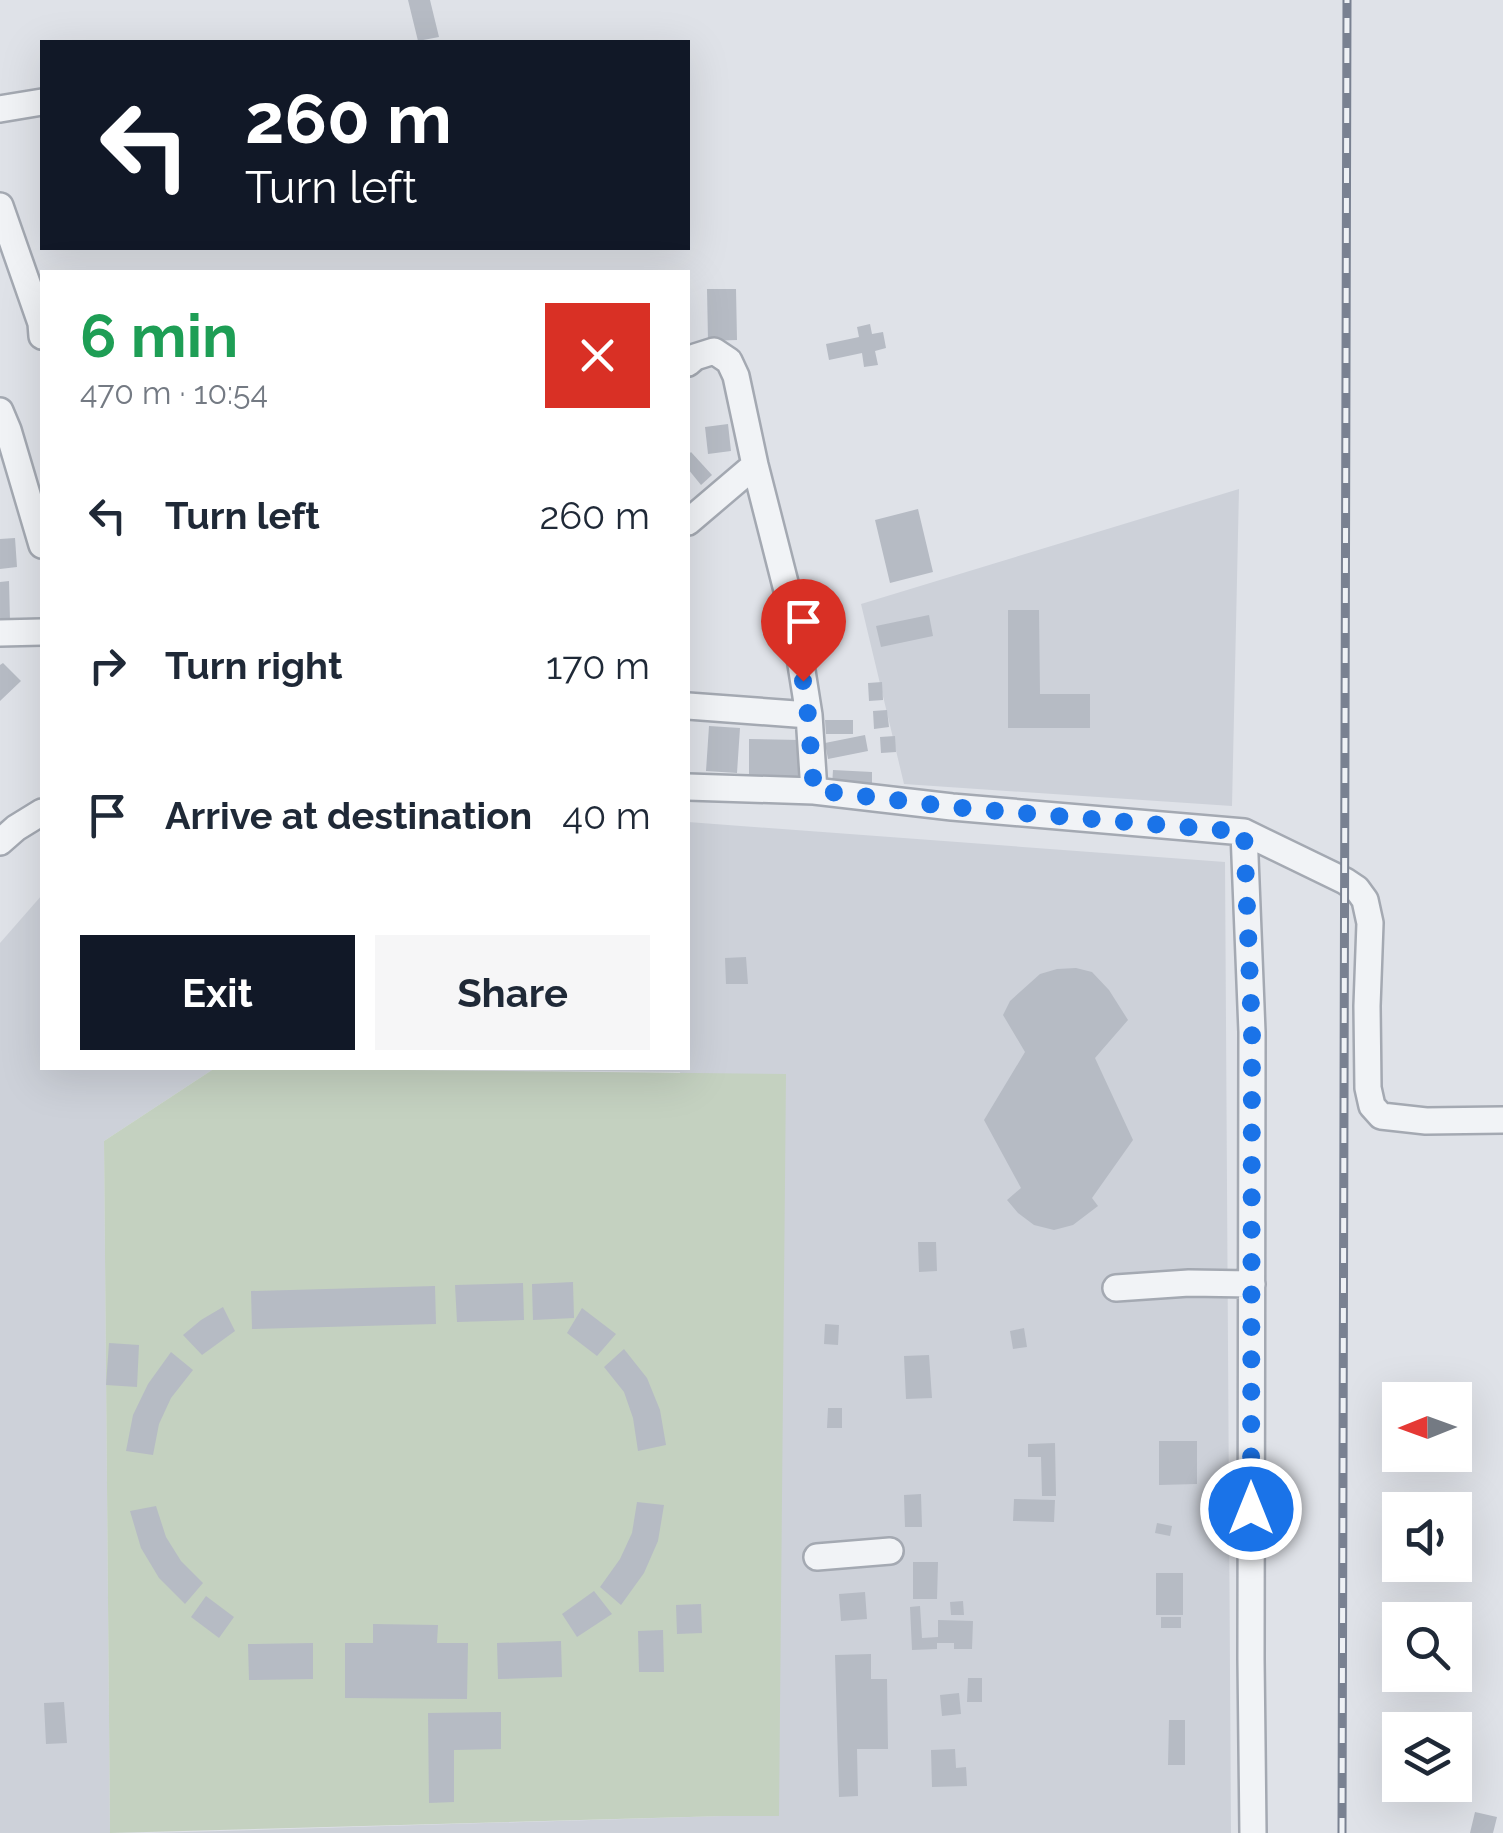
<!DOCTYPE html>
<meta charset="utf-8">
<style>
:root{--surface:#fff;--page:#f6f6f7;--text:#1f2937;--muted:#747a83;--accent:#111827}
body{margin:0;font-family:Raleway,sans-serif;background:var(--page);color:var(--text);height:100vh;display:flex;flex-direction:column;font-size:38px;white-space:nowrap}
*{box-sizing:border-box;margin:0}
p{font-size:32px;color:var(--muted)}
.icon{flex:none;width:55px;height:55px;fill:none;stroke:currentColor;stroke-width:2;stroke-linecap:round;stroke-linejoin:round}
.map{position:relative;flex:1;overflow:hidden}
.side{position:absolute;left:40px;top:270px;width:650px;height:800px;display:flex;flex-direction:column;background:var(--surface);border-radius:0px;box-shadow:0 10px 40px #0002}
.side>*{flex:none}
.top-card{position:absolute;left:40px;top:40px;width:650px;height:210px;border-radius:0px;box-shadow:0 10px 40px #0002;background:#111827;color:#fff;overflow:hidden}
.needle{width:65px;rotate:269deg}
.buttons{position:absolute;left:1382px;top:1382px;display:grid;gap:20px}
.buttons a{display:grid;place-items:center;width:90px;height:90px;border-radius:0px;background:var(--surface);box-shadow:0 10px 40px #0002;font-size:50px}
.pin{position:absolute;display:grid;place-items:center;width:85px;height:85px;color:#fff;margin:-102px -42px;border-radius:50% 50% 50% 0;rotate:-45deg;box-shadow:0 0 10px #0007}
.pin .icon{rotate:45deg}
.me{position:absolute;width:110px;margin:-55px;rotate:0deg;stroke-linejoin:round;filter:drop-shadow(0 0 8px #0008)}
.turn{display:flex;align-items:center;gap:35px;height:210px;padding:0 40px;font-size:45px}
.turn .icon{width:130px;height:130px;stroke-width:2.5}
.turn b{display:block;font-size:70px;line-height:85px}
.round{display:grid;place-items:center;flex:none;width:105px;height:105px;border-radius:0px;background:var(--page)}
.headline{display:flex;align-items:center;justify-content:space-between;height:170px;padding:0 40px}
h1{font-size:60px;font-weight:700;line-height:75px;color:#1e9e55}
.primary-button{display:flex;gap:20px;margin-top:auto;padding:20px 40px}
.primary-button a{flex:1;height:115px;border-radius:0px;background:var(--accent);color:#fff;font-size:40px;font-weight:700;line-height:115px;text-align:center}
.primary-button a+a{background:var(--page);color:var(--text)}
ul{padding:0;list-style:none}
li{display:flex;align-items:center;gap:30px;height:150px;padding:0 40px}
li div{flex:1}
li b{display:block;font-size:38px}
li em{font-style:normal}
.map>svg:first-child{display:block}
.built{fill:#cdd1d9}
.green{fill:#c4d1c0}
.building{fill:#b6bbc4}
.lines{fill:none;stroke-linecap:round;stroke-linejoin:round}
.minor-casing{stroke:#a4a9b2;stroke-width:30}
.minor{stroke:#f1f3f6;stroke-width:25}
.rail-casing{stroke:#798191;stroke-width:9}
.rail{stroke:#eef1f5;stroke-width:5;stroke-dasharray:15;stroke-linecap:butt}
.route{stroke:#1a73e8;stroke-width:18;stroke-dasharray:0 32.4}
</style>
<div class="map">
<svg width="1503" height="1833" viewBox="0 0 1503 1833">
<rect width="100%" height="100%" fill="#dfe2e8"/>
<path class="built" d="M1239,489l-7,317 -328,-22 -43,-180z
M688,822l537,40 6,971h-1080l573,-17h54l-98,-744 -314,-4h322z
M42,895v173h173l-111,73 6,692h-110v-890z"/>
<path class="green" d="M215,1068l571,6 -7,742h-55l-614,17 -6,-692z"/>
<path class="building" d="M408,0h22l9,37 -21,4z
M707,289h29l1,51 -29,1z
M870,324l2,10 11,-2 3,16 -11,3 3,14 -14,2 -2,-14 -33,7 -3,-16 33,-7 -2,-10z
M728,424l3,27 -23,3 -3,-27z
M691,452l21,23 -11,10 -13,-16v-14z
M918,509l15,63 -43,11 -15,-63z
M15,538l2,29 -17,2v-30z
M9,581l1,40h-10v-39z
M1008,610h31l1,84h50v34h-82z
M929,615l4,21 -52,11 -5,-21z
M3,663l18,18 -21,20v-36z
M882,682l1,18 -14,1 -1,-18z
M887,710l2,17 -15,2 -1,-18z
M825,720h28v14h-27z
M709,726l31,2 -3,45 -31,-2z
M865,735l3,16 -40,8 -3,-16z
M895,736l1,16 -15,1 -1,-16z
M749,739l51,1 -1,38 -50,-1z
M833,770l39,2v15l-40,-1z
M746,957l2,27h-22l-1,-26z
M1076,968l16,4 17,18 19,30 -33,38 38,82 -41,58 6,8 -25,19 -19,5 -20,-5 -16,-12 -11,-13 14,-12 -37,-68 41,-68 -22,-37 7,-14 30,-27 17,-5z
M918,1242h18l1,29 -18,1z
M573,1282l1,36 -41,2 -1,-36z
M523,1283l1,37 -67,2 -2,-37z
M435,1286l1,38 -184,5 -1,-38z
M223,1307l12,24 -33,24 -19,-20 18,-15z
M582,1308l34,26 -19,22 -30,-23z
M825,1324l14,1 -1,20 -14,-1z
M1024,1328l3,19 -14,2 -3,-18z
M109,1343l30,2 -2,42 -31,-2z
M624,1349l23,29 13,32 6,35 -28,6 -5,-33 -9,-26 -20,-25z
M171,1352l22,18 -22,28 -12,26 -6,31 -27,-4 7,-36 15,-31z
M929,1355l3,43 -26,1 -2,-43z
M828,1408h14v20h-15z
M1159,1441h38v43l-38,1z
M1055,1443l1,53h-14l-1,-39h-13v-13z
M921,1494l1,33h-17l-1,-32z
M1014,1499l41,1 -1,22 -41,-1z
M637,1502l27,3 -6,36 -14,32 -23,32 -21,-18 20,-28 12,-26z
M156,1506l10,31 15,24 22,22 -18,21 -26,-26 -18,-30 -11,-37z
M1157,1523l15,3 -2,10 -15,-3z
M913,1562h25l-1,37h-24z
M1156,1573h27v42h-27z
M594,1591l18,23 -35,23 -15,-23z
M865,1592l2,27 -26,2 -2,-27z
M206,1596l28,21 -15,21 -28,-21z
M963,1601l1,14h-13l-1,-13z
M701,1604l1,29 -25,1 -1,-29z
M920,1606l2,32 16,-1v-17l35,1 -1,28h-18v-6h-17v6l-25,1 -2,-43z
M1161,1617h20v11h-20z
M373,1624l65,1 -1,18h31l-1,56 -122,-1v-55h28z
M663,1630l1,42h-25l-1,-41z
M561,1641l1,36 -64,2 -1,-36z
M313,1643v36l-64,1 -1,-36z
M871,1654v25h16l1,70h-31l1,47 -19,1 -4,-142z
M968,1678h14v24h-15z
M959,1693l2,21 -19,2 -2,-21z
M64,1702l3,41 -21,1 -2,-41z
M501,1712v37l-47,1v52l-25,1 -1,-90z
M1169,1720h16v45h-17z
M955,1749l1,19 10,-1 1,19 -35,1 -1,-37z
M1475,1812l22,5 -4,16h-23z"/>
<g class="lines">
<g class="minor-casing">
<path id="minor" d="M0,109l42,-7
M0,206l41,117 1,13
M688,363l7,-6 19,-6 15,10 7,15 19,89 38,149 16,101 5,76
M0,411l8,19 34,115
M688,522l67,-57
M0,633l42,-1
M688,706l121,9
M688,787l126,4 138,16 292,25 101,49 12,8 8,11 5,23 -3,83 1,82 4,18 9,10 45,5 77,-1
M1244,832l8,200 -1,627 2,174
M0,842l16,-14 26,-16
M1116,1288l73,-5 63,1
M817,1557l73,-6"/>
</g>
<use href="#minor" class="minor"/>
<g class="rail-casing">
<path id="rail" d="M1342,1833l5,-1833"/>
</g>
<use href="#rail" class="rail"/>
</g>
<g class="lines">
<path class="route" d="M803,681l5,34 6,75 138,17 292,25 8,200 -1,477"/>
</g>
</svg>
<div class="buttons">
<a><svg class="needle" viewBox="-14 -14 28 28"><path d="M0-13l5 13h-10z" fill="#e53935"/><path d="M0 13l5-13h-10z" fill="#747a83"/></svg></a>
<a><svg class="icon" aria-label="sound" viewBox="0 0 24 24"><path d="M4 9h4l5-4v14l-5-4H4zM17 9q2 3 0 6"/></svg></a>
<a><svg class="icon" aria-label="search" viewBox="0 0 24 24"><circle cx="10" cy="10" r="6"/><path d="M15 15l6 6"/></svg></a>
<a><svg class="icon" aria-label="layers" viewBox="0 0 24 24"><path d="M12 4l9 5-9 5-9-5zM3 14l9 5 9-5"/></svg></a>
</div>
<div class="pin" style="left:803px;top:681px;background:#d93025"><svg class="icon" aria-label="arrive" viewBox="0 0 24 24"><path d="M6 21V4h12l-3 4 3 4H6"/></svg></div>
<svg class="me" style="left:1251px;top:1509px" viewBox="-20 -20 40 40"><circle r="17" fill="#1a73e8" stroke="#fff" stroke-width="3"/><path d="M0-11L8 9 0 5-8 9z" fill="#fff"/></svg>
<div class="top-card">
<div class="turn"><svg class="icon" aria-label="left" viewBox="0 0 24 24"><path d="M17 20v-9H6M10 6l-5 5 5 5"/></svg><div><b>260 m</b>Turn left</div></div>
</div>
<section class="side">
<div class="headline"><div><h1>6 min</h1><p>470 m · 10:54</p></div><a class="round" style="background:#d93025;color:#fff"><svg class="icon" aria-label="close" viewBox="0 0 24 24"><path d="M6 6l12 12M18 6L6 18"/></svg></a></div>
<ul>
<li><svg class="icon" aria-label="left" viewBox="0 0 24 24"><path d="M17 20v-9H6M10 6l-5 5 5 5"/></svg><div><b>Turn left</b></div><em>260 m</em></li>
<li><svg class="icon" aria-label="right" viewBox="0 0 24 24"><path d="M7 20v-9h11M14 6l5 5-5 5"/></svg><div><b>Turn right</b></div><em>170 m</em></li>
<li><svg class="icon" aria-label="arrive" viewBox="0 0 24 24"><path d="M6 21V4h12l-3 4 3 4H6"/></svg><div><b>Arrive at destination</b></div><em>40 m</em></li>
</ul>
<div class="primary-button"><a>Exit</a><a>Share</a></div>
</section>
</div>
